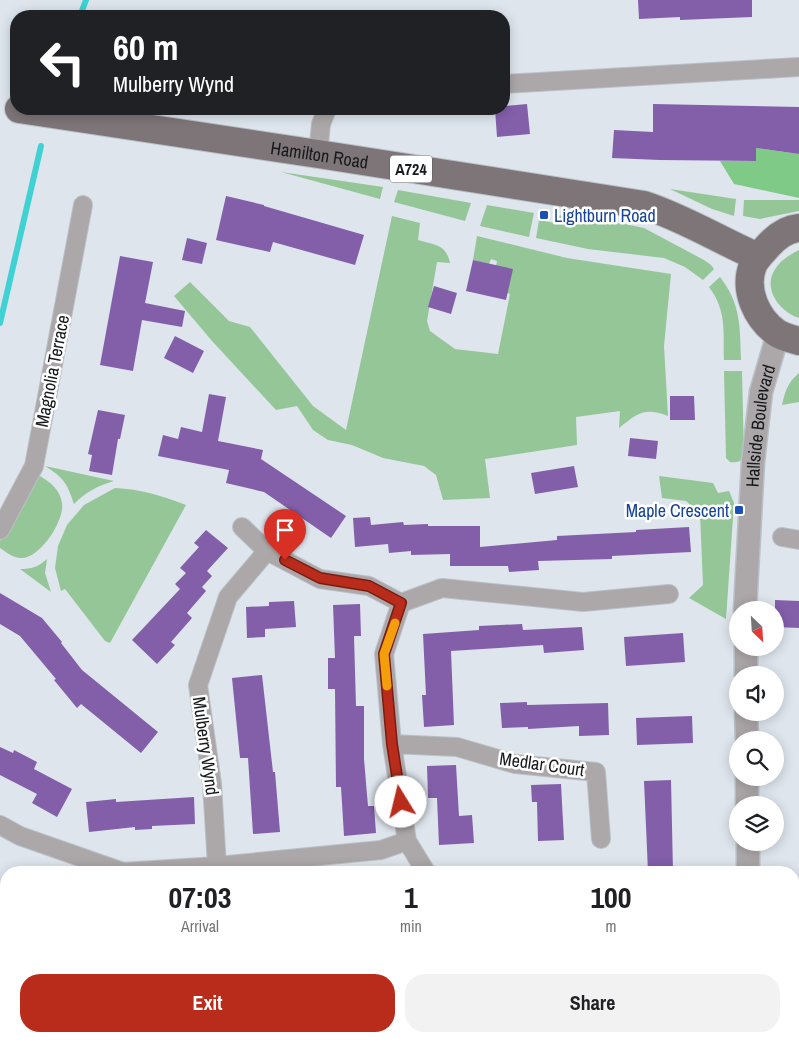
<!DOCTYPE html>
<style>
:root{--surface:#fff;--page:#f2f2f2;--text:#202124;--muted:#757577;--accent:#b92c1b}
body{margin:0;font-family:"Archivo Narrow",sans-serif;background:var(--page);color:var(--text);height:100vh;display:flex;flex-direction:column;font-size:19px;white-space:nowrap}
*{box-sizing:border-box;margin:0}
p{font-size:16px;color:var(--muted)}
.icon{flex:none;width:28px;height:28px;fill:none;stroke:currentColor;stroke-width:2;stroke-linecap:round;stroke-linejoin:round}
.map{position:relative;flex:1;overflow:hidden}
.sheet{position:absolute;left:0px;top:866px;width:800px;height:176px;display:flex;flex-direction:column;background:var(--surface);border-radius:20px 20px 0 0;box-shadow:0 2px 12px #0003}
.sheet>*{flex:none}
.guide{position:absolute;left:10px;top:10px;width:500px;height:105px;border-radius:20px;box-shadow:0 2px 12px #0003;background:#202124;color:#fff;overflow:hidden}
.needle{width:32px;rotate:155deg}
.tools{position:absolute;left:729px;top:601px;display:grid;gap:10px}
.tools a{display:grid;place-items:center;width:55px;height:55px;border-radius:50%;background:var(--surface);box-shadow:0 2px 12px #0003;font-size:25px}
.pin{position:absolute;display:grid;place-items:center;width:42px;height:42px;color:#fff;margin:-51px -21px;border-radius:50% 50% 50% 0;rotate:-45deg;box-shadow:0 0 5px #0007}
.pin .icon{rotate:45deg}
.me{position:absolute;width:55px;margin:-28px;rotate:351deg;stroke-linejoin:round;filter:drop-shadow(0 0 4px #0008)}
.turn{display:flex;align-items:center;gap:18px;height:105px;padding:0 20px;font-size:22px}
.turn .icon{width:65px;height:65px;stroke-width:2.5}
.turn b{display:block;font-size:35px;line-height:42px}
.eta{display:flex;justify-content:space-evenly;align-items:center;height:85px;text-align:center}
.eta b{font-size:30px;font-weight:800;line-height:35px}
.action{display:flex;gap:10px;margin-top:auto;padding:10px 20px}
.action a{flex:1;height:58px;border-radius:20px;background:var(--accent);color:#fff;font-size:20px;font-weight:800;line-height:58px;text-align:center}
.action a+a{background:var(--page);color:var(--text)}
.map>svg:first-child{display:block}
.green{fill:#94c698}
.forest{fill:#80ca88}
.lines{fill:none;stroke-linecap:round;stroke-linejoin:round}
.stream{stroke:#40d2d3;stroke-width:6}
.building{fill:#835faa}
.minor-casing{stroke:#bac0c7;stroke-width:20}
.tertiary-casing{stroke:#bac0c7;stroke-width:25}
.primary-casing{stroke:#bac0c7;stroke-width:30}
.minor{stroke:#aca7a8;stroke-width:18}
.tertiary{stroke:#aca7a8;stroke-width:22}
.primary{stroke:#7d7577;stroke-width:28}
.route-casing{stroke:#781d12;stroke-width:12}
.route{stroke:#b92c1b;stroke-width:9}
.slow{stroke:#f59e0b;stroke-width:9}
.transit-dot{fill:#1a4fb4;stroke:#fff;stroke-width:2}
.labels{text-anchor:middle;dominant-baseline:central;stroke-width:5;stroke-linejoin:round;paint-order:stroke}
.shield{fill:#fff;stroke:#5d5f60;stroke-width:1}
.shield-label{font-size:16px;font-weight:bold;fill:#171a1c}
.street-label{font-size:18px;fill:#171a1c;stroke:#fff}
.transit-label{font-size:18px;fill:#164399;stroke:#fff;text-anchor:start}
</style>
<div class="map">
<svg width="799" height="1042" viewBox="0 0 799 1042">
<rect width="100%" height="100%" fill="#dee5ed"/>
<path class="green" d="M281,172l102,15 -3,12z
M670,189l66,10 -2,17 -22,-7z
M398,190l73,13 -6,18 -71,-19z
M744,200h55v11l-39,8 -17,-3z
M487,205l47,8 -5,24 -49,-11z
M557,215l68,9 19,4 60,32 7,5 3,4 -11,11 -18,-13 -21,-9 -76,-9 -52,-11 3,-18 16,3z
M392,216l28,7 -2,17c17,5 28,4 32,23l-13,-1 -10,59 3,10 25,18 43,5 12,-60 -3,-1 -11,-27 1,-5 -6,-2 -2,5 -16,-4 4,-24 90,22 104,16 -7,72 4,70c-24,-9 -30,-3 -49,12l1,-17 -44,6 1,28 -92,14 5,39 -47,2 -7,-25 -12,-9 -41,-8 -31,-13 -24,-5 -15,-10 -16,-24 -21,4 -64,-69 -38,-45 16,-14 39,39 21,6 63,79 33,24z
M799,250v68c-17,-5 -35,-26 -26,-45 5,-11 16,-18 26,-23z
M720,277c21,27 20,50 21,83h-17c-1,-29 3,-49 -15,-73z
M724,371h18l2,86c-4,5 -8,6 -14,5l-4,-4z
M799,373v29l-17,3c3,-14 6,-23 17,-32z
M45,466l69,15c-17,5 -28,11 -40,23 -7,-21 -10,-26 -29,-38z
M38,475c11,6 22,14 24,28 3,17 -22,56 -41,55 -8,0 -15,-6 -21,-10v-7z
M659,476l54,7 5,10 11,-2 5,12 -8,116 -37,-21 14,-13 -3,-71 -14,-13 -24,-3z
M115,488c25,1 48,8 71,17l-76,138 -5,-2 -40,-52 -4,2 -6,-23 3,-22 9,-21 17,-20z
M47,559l-2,14 6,19 -31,-23c12,0 18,-2 27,-10z
M700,1036h34l2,6h-35z"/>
<path class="forest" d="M756,148l43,6v44l-65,-14 -14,-23h35z"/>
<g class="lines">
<path class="stream" d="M80,16l6,-16
M0,323l41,-177"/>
</g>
<path class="building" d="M638,0h114v17l-72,3v-3l-41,2z
M527,104l3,30 -33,3 -2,-28h9v-3z
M653,104l146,3v47l-43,-6v13l-96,-1 -48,-2 2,-28 39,2z
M226,196l38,9v1l100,29 -9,30 -82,-23 -3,10 -54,-12z
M187,238l20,5 -5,21 -20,-4z
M120,256l33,6 -8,41 40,8 -3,16 -40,-7 -9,51 -33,-6z
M473,260l40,9 -7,31 -40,-9z
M434,286l23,7 -6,21 -23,-7z
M175,336l29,15 -11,22 -29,-15z
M209,394l17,3 -8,44 45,9 -2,9 85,57 -15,22 -67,-46 -38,-9 3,-13 -71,-14 5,-21 15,4 3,-12 21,5z
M670,396h24l1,24h-25z
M98,410l27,5 -5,24h-2l-6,36 -23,-4 3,-16 -4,-1z
M630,438l28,3 -2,18 -28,-3z
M574,466l4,21 -43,7 -4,-21z
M370,517l1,8 32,-3 1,3 24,-1v2h52v21l77,-7v-4l79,-4v-2l53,-3 2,25 -79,4v3l-74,2 1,9 -30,2 -1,-6h-58v-12l-39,1v-4l-22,2 -1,-9 -33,3 -2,-29z
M206,530l22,18 -21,23 5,5 -10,11 4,4 -19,22 5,5 -21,24 4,3 -18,19 -25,-24 48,-51 -5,-5 11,-11 -6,-5 19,-21 -5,-4z
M0,593l42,25 20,24 -1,1 21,27 76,62 -17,21 -60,-49 -4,4 -23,-28 2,-1 -36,-43 -20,-12z
M775,600l24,1v27l-24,-1z
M294,601l2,26 -31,2v8l-18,1 -1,-31 23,-1v-4z
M360,604l1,32h-7l2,70h8v53l4,47h6l2,27 -32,3 -3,-49h-5l-1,-98h-7v-31h7l-2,-53z
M522,624l1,6 59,-3 2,23 -40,3 -1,-8 -92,6 3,74 -30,2 -2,-32h4l-3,-61 56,-4v-4z
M683,633l2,29 -59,4 -2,-29z
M262,675l11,97h2l5,60 -27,2 -5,-76h-8l-8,-80z
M527,702v3l81,-2 1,32 -30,1v-10l-51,3v-2l-26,1 -2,-25z
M692,716l1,27 -56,2 -1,-27z
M0,747l13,6 1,-3 23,12 -3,7 38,20 -15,28 -25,-14 5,-9 -37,-19z
M456,765l3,51 13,-1 2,28 -35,2 -2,-47h-9l-1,-32z
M671,780l2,92h-25l-4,-91z
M561,784l3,56 -26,1 -1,-39h-5l-1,-17z
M194,797l1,27 -43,2v3l-17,1v-3l-46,5 -3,-30 30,-3v3z"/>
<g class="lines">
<g class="minor-casing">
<path id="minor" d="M504,84l295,-17
M318,154l3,-30 6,-15
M242,527l25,24
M0,530l34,-64 49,-261
M782,537l17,3
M392,744l65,3 58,17 81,8 5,67
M0,825l20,11 103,36 94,-6 164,-16 26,-9
M217,866l-5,-82 -14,-99 30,-88 39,-46 53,28 49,7 32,17
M426,872l-19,-31 -15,-97 -8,-90 17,-51 41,-15 141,14 86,-8
M794,930l5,1
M253,1036l1,6
M468,1042l1,-6"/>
</g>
<g class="tertiary-casing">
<g id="tertiary">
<path id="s1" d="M745,610l8,-148 8,-70 17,-58"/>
<path d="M746,648v27"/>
<path d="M746,712l1,28"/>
<path d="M747,778v27"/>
<path d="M748,842v30"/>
<path d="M757,1036v6"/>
</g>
</g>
<g class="primary-casing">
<g id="primary">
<path id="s2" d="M19,109l299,45 326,51c40,13 75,35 114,52"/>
<path d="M799,228c-12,1 -24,10 -32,19 -5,6 -11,11 -14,18 -10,25 4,54 24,68 6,4 15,6 22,8"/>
</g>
</g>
<use href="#minor" class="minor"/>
<use href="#tertiary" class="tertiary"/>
<use href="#primary" class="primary"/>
</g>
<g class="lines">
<g class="route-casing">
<path id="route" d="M285,560l35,18 49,8 32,17 -17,51 8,90 9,58"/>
</g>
<use href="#route" class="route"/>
<path class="slow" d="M387,686l-3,-32 11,-31"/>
</g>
<g class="transit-dot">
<rect x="539" y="210" width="10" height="10" rx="2.5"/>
<rect x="734" y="505" width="10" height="10" rx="2.5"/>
</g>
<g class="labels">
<rect class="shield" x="390" y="155.5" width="42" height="27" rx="4"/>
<g class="shield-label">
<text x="411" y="169">A724</text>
</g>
<g class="street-label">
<text stroke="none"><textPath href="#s2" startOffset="304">Hamilton Road</textPath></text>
<text transform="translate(52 371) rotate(-79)">Magnolia Terrace</text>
<text stroke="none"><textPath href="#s1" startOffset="185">Hallside Boulevard</textPath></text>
<text transform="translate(206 746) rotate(82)">Mulberry Wynd</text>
<text transform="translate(542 764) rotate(8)">Medlar Court</text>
</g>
<g class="transit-label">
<text x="554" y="215">Lightburn Road</text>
<text x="729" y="510" text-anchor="end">Maple Crescent</text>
</g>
</g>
</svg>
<div class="tools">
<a><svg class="needle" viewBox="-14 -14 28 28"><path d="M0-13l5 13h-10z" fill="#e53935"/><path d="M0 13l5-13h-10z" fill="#757577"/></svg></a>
<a><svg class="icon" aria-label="sound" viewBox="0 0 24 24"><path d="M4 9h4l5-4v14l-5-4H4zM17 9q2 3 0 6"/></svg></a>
<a><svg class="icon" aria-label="search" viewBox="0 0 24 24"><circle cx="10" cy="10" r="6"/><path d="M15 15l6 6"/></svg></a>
<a><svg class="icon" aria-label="layers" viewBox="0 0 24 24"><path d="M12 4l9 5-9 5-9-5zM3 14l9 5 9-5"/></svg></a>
</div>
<div class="pin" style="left:285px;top:560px;background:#d93025"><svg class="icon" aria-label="arrive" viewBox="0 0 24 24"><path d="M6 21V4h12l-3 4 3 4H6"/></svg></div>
<svg class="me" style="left:401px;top:802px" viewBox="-20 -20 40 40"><circle r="19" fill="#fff"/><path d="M0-13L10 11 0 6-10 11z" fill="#b92c1b"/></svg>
<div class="guide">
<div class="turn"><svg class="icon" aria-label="left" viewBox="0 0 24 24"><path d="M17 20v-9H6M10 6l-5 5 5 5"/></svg><div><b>60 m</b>Mulberry Wynd</div></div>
</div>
<section class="sheet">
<div class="eta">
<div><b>07:03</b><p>Arrival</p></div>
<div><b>1</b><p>min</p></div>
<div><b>100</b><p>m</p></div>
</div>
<div class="action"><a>Exit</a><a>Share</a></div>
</section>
</div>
